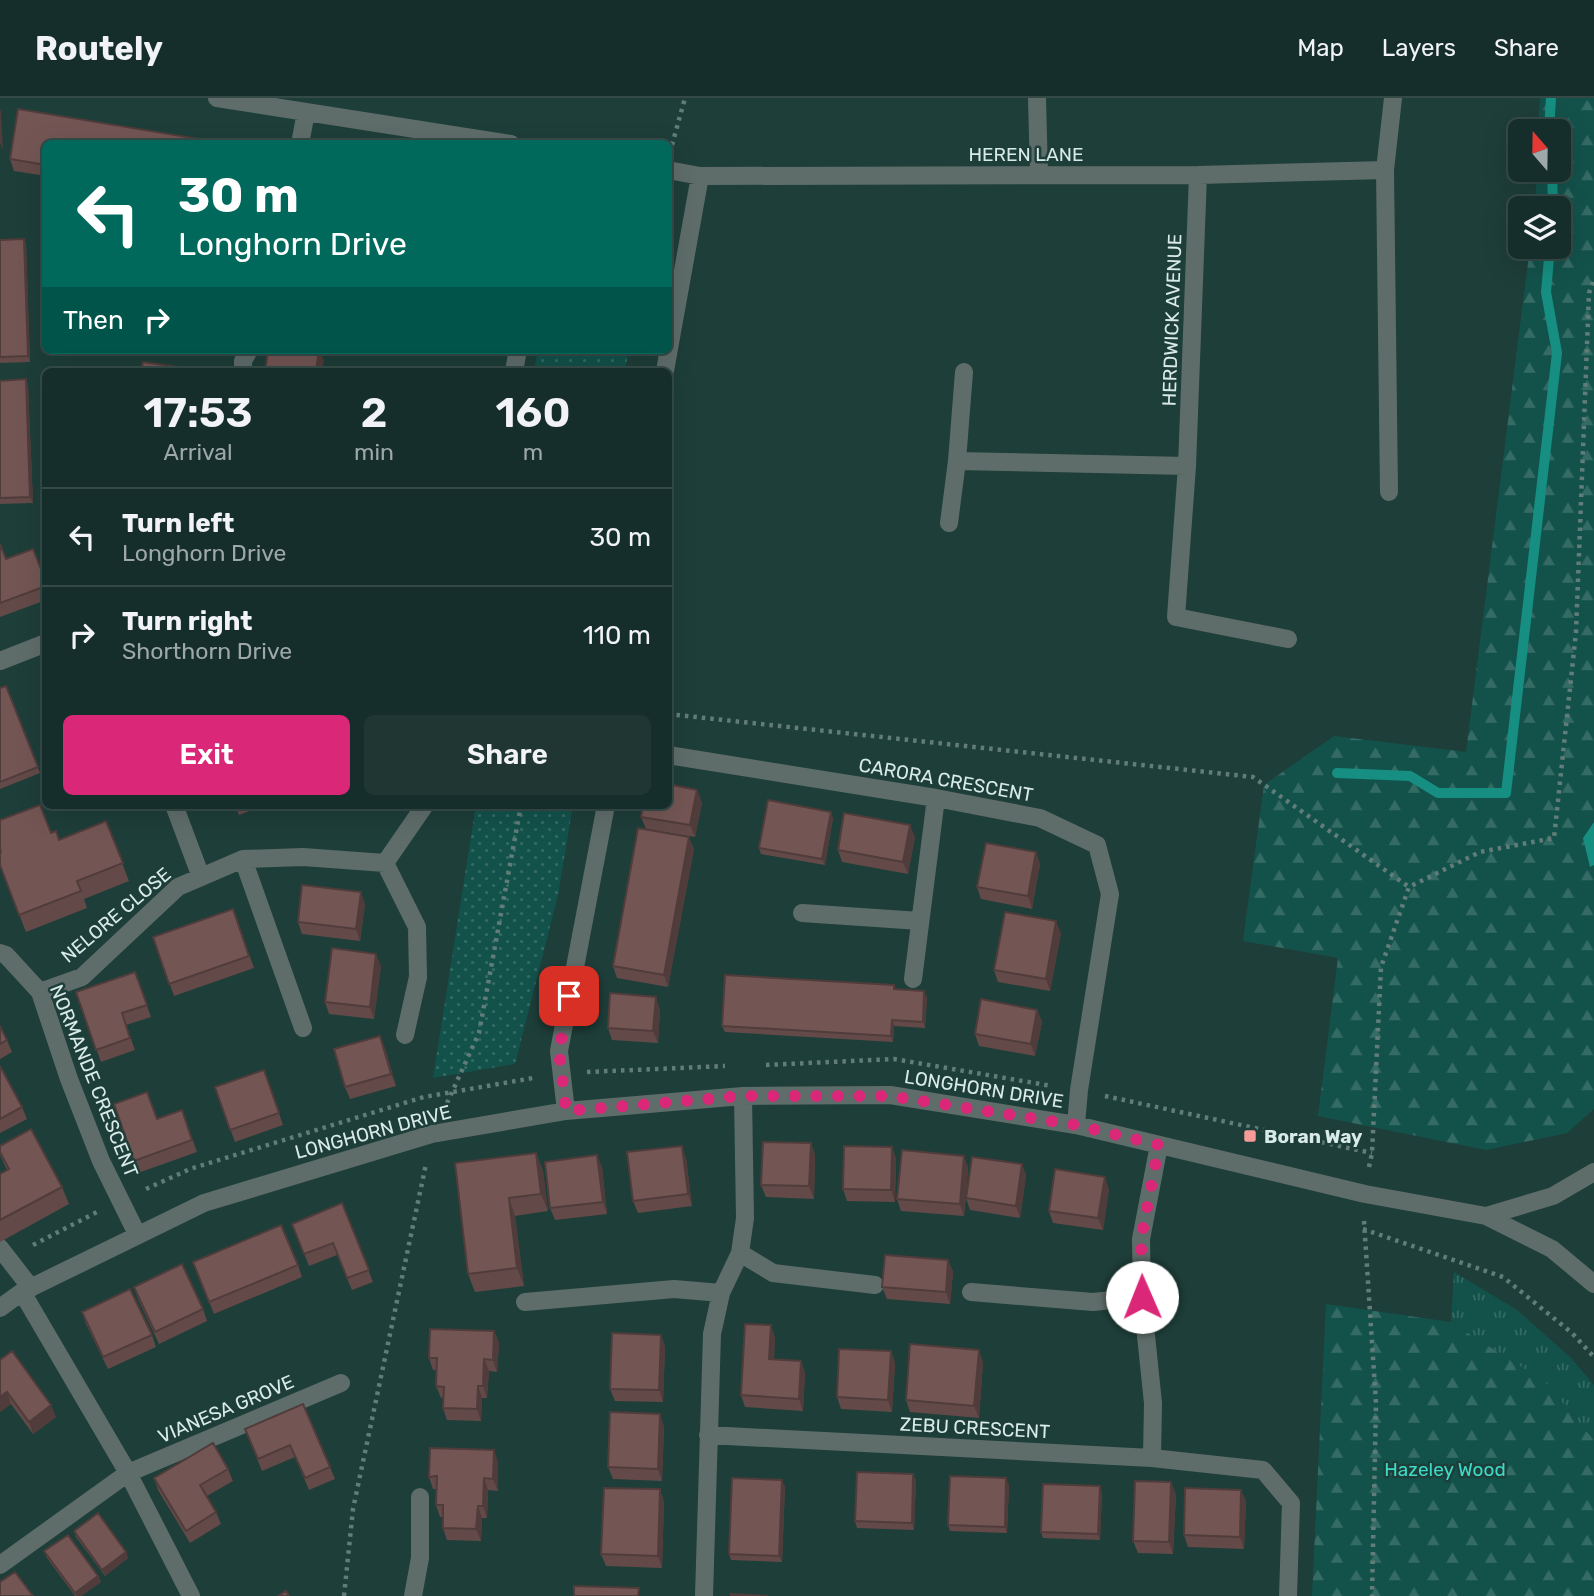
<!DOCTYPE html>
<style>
:root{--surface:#162e2b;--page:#1f3633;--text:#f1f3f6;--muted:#9ea8a9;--line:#354a47;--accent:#db2777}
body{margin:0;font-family:Rubik,sans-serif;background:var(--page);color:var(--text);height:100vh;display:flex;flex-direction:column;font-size:26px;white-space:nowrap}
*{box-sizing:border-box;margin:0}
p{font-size:23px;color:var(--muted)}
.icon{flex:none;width:38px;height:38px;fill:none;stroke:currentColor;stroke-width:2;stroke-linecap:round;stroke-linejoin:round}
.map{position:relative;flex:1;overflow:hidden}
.side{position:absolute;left:42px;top:270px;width:630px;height:441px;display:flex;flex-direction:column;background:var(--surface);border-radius:10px;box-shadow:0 7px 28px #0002,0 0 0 2px var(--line)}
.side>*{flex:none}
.guide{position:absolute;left:42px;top:42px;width:630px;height:214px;border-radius:10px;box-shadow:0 7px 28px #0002,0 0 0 2px var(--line);background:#00695c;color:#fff;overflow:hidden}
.needle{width:46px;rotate:340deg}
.fabs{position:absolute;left:1508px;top:21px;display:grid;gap:14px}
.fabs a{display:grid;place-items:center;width:63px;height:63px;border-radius:10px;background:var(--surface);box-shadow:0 7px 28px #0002,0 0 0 2px var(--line);font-size:35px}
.pin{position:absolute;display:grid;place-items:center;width:60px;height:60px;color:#fff;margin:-30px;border-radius:14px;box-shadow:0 4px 10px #0006}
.me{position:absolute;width:77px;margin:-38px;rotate:359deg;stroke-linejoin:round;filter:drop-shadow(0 0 5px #0008)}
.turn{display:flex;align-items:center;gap:24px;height:147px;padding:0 21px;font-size:32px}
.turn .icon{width:91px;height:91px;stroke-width:2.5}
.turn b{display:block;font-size:49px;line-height:60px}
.then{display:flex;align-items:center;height:66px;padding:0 21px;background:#0003;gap:14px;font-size:26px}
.eta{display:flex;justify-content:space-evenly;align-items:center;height:119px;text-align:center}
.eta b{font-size:42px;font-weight:600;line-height:49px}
.button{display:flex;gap:14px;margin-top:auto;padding:14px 21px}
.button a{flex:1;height:80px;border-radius:10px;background:var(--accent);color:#fff;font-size:28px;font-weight:600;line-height:80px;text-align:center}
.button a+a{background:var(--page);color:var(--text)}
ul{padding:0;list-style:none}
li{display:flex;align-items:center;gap:21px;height:98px;padding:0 21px;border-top:2px solid var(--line)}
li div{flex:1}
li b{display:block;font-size:26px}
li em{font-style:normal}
header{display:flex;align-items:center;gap:42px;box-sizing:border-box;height:98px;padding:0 35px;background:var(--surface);border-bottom:2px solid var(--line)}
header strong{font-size:33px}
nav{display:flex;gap:38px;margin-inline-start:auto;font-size:24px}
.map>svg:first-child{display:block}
.grass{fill:url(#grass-dots)}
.forest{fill:url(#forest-firs)}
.park{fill:url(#park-tufts)}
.water{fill:#168e81}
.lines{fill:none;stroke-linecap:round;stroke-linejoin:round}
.stream{stroke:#168e81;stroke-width:10}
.path{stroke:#627d79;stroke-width:4.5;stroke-dasharray:3.5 5;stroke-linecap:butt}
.minor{stroke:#5f6d6a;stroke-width:18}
.wall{fill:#634a48}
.shaded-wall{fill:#503c3b}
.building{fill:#735654;stroke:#503c3b;stroke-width:2}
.route{stroke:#db2777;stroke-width:12;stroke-dasharray:0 21.6}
.poi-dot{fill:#f59b98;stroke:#1e3e39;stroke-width:2.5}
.labels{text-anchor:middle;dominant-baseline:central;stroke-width:5;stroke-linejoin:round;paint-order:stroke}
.street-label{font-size:19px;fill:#d9ebe8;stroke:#1e3e39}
.poi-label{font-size:19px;font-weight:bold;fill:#d9ebe8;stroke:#1e3e39;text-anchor:start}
.park-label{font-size:19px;fill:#3edac8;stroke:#1e3e39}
</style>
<header>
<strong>Routely</strong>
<nav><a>Map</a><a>Layers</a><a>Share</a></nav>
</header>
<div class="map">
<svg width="1594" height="1498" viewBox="0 0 1594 1498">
<defs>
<pattern id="grass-dots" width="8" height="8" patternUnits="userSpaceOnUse" patternTransform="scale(1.75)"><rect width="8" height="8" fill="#13524b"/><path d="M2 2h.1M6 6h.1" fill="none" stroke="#356b65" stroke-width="1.8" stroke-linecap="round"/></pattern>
<pattern id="forest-firs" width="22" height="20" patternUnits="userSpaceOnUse" patternTransform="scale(1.75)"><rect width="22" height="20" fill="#13524b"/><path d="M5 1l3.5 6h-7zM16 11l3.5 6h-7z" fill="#356b65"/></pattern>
<pattern id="park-tufts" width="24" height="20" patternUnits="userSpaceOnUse" patternTransform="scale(1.75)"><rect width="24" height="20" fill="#13524b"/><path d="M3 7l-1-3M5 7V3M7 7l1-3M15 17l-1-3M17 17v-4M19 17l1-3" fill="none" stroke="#356b65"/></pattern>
</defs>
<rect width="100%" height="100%" fill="#1e3e39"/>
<path class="grass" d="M538,252h91l-4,21h-91z
M476,707h97l-15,90 -43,169 -82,14z"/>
<path class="forest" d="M1540,0h54v1011l-27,24 -81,17 -168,-34 20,-158 -95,-17 21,-156 70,-49 132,16 64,-505h29v-39h-24l2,-38h22v-39h-21z
M1326,1206l125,18 94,60 49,58v156h-282z"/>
<path class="park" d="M1454,1174l63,38 54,48 23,27v55l-49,-58 -94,-60z"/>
<path class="water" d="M1594,724v43l-4,2 -7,-29z"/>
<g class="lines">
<path class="stream" d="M1549,33l2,-33
M1552,72l1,38
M1337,675l73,3 28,17h68l51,-440 -11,-61 4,-45"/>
<path class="path" d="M672,47l13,-47
M668,616l585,63 156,110
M766,967l128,-6 158,27
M587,974l138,-6
M1105,998l267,57
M447,1005l32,-70 42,-228
M1369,1069l3,-14 9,-186 28,-80 71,-35 74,-14 22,-206 13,-339 5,-13
M146,1091l44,-20 234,-72 109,-19
M1364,1123l12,182 -4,193
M1363,1131l140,48 69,56 22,24
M33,1147l64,-33
M344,1498l9,-87 73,-345"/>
<path class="minor" d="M217,0l294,46
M1037,0l2,77
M300,46l6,-32
M668,72l32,6 498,-1 187,-5
M1198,77l-11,291 -11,151 112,22
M243,273v-10l6,-11
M514,273l4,-21
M665,273l35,-195
M957,363l230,5
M1389,394l-4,-322 8,-72
M949,425l8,-62 7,-89
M0,563l46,-18
M668,657l268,43 104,20 57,27 13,49 -31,196 -3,35
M174,707l27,72
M243,761l60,169
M802,815l118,8
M0,855l6,2 34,37 29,87 32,82 36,73
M913,881l23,-181
M40,894l42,-15 96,-90 65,-28 60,-2 82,6
M405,937l13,-58 -1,-50 -32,-64 40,-58
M566,1013l-7,-60 47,-246
M1486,1118l67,-20 41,-24
M0,1150l31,40
M740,1155l33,20 102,12
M22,1194l106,181 63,123
M971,1194l122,10 49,-5
M525,1204l149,-13 47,4
M0,1210l22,-16 182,-89 228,-69 134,-23 177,-15 147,-1 186,30 289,69 121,22 66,33 42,35
M708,1337l444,23 111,12 28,33 -3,93
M1152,1360l1,-55 -11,-106 -1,-58 18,-94
M0,1467l128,-92 213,-90
M413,1498l7,-38v-61
M704,1498l8,-262 9,-41 19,-40 5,-35 -2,-122"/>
</g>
<path class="wall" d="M18,11l181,30 1,5h-154v32l-32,-5 -4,-12z
M24,141l2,6 4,117 -30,1v-123z
M0,283l28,4 5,118 -33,1z
M0,446l6,15 40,23v18l-46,17z
M6,588l34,87 -40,16v-101z
M702,704l-7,35 -49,-8 -5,-12z
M235,707h30l-26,10z
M833,720l-8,47 -64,-11 -2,-6z
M106,723l23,60 -45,18 3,9 -61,24 -26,-66 1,-14 50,-19 8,7z
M915,739l-7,37 -66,-12 -4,-12z
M694,751l-26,138 -51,-9 -4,-12z
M1036,754l4,12 -8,45 -51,-10 -4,-12z
M365,806l-5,37 -58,-7 -4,-12z
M233,811l21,59 -80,28 -21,-59z
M1061,835l-11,58 -52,-9 -4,-12z
M381,868l-7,53 -45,-5 -4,-12z
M135,874l16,45 -25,8 9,25 -34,12 -25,-70z
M894,887l1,4 32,8 -2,31 -31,-2 -1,16 -168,-10 -3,-6z
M660,911l-2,34 -46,-3 -4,-12z
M1037,912l5,12 -7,34 -56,-10 -4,-12z
M0,928l7,14 5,12 -12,7z
M385,950l11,38 -46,13 -5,-12z
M0,968l22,41 5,12 -27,14z
M264,972l19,55 -48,17 -20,-55z
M114,1006l43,15 25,-9 15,42 -59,21z
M811,1045l4,12 -1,44 -48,-2 -5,-12z
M0,1048l62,41 7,17 -69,38v-68l7,-4 -7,-15z
M892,1049l4,12 -1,43 -48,-1 -4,-12z
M536,1055l7,18 5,40 -33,5 9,70 -49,6 -7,-18 -13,-111z
M964,1058l4,12 -2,30 56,-34 4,12 -6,42 -50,-8 -4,-12 -2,18 -63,-5 -4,-12z
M686,1060l6,48 -54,7 -5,-12z
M602,1069l5,47 -52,6 -5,-12z
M1109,1091l-6,41 -50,-7 -4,-12z
M342,1105l31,79 -21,8 -15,-35 -28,11 -17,-42z
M948,1162l5,12 -3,32 -63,-5 -5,-12z
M298,1167l4,12 -88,37 -16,-40z
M134,1189l69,22 4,12 -48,23 -21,-45z
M82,1214l70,23 4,12 -48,22 -22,-45z
M494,1233l5,12 -2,29 -8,-1 -2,27h-5l-1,23 -34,-1 -4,-12v-10h-2l-5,-12 1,-16h-4l-4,-12z
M661,1237l4,12 -2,55 -48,-1 -5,-12z
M775,1239l-1,22 27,2 4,12 -2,38 -58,-4 -4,-12z
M891,1253l4,12 -3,49 -51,-3 -4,-12z
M0,1262l56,57 -23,17 -22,-30 -11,8z
M983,1264l-4,56 -69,-6 -4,-12z
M303,1306l32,75 -26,11 -14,-33 -33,14 -17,-42z
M664,1328l-2,55 -49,-2 -5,-12z
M498,1364v29l-10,-1 -1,28h-5l-1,23 -34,-1 -4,-12v-11h-3l-4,-12 1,-16h-4l-4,-12z
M228,1371l5,12 -26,15 9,16 5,12 -31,19 -32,-53 -4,-12z
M916,1382l-2,50 -57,-2 -2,-7z
M1009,1386l-2,49 -57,-2 -2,-6z
M785,1388l-3,76 -51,-2 -2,-6z
M1241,1392l5,12 -2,47 -56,-2 -4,-12z
M1102,1394l-2,48 -57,-2 -2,-6z
M1176,1396l-3,60 -35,-1 -5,-12z
M664,1403l-2,67 -56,-2 -5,-12z
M74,1433l52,21 2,6 -23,18 -29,-39z
M44,1453l54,25 3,6 -20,14h-6l-28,-38z"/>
<path class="shaded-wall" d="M0,11l1,3 2,38 -3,-7z
M24,141l2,6 4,117 -2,-6z
M319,252l5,11 -2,10h-6z
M26,281l2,6 5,118 -3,-6z
M697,692l5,12 -7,35 -5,-12z
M831,714l2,6 -8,47 -3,-6z
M910,727l5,12 -7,37 -5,-12z
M689,739l5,12 -26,138 -4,-12z
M1036,754l4,12 -8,45 -4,-13z
M361,794l4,12 -5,37 -4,-12z
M1056,823l5,12 -11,58 -4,-12z
M376,856l5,12 -7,53 -4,-12z
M924,893l3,6 -2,31 -2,-6z
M656,899l4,12 -2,34 -5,-12z
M1037,912l5,12 -7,34 -4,-12z
M892,922l2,6 -1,16 -2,-6z
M380,938l5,12 11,38 -5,-12z
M811,1045l4,12 -1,44 -5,-13z
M682,1048l4,12 6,48 -4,-12z
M892,1049l4,12 -1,43 -4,-12z
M536,1055l7,18 5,40 -7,-17z
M597,1057l5,12 5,47 -4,-12z
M964,1058l4,12 -4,48 -4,-12z
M1022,1066l4,12 -6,42 -4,-12z
M1105,1079l4,12 -6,41 -5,-12z
M509,1100l6,18 9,70 -7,-18z
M948,1162l5,12 -3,32 -4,-12z
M771,1227l4,12 -2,34 -4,-12z
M494,1233l5,12 -2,29 -4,-12z
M661,1237l4,12 -2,55 -4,-12z
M979,1252l4,12 -4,56 -5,-12z
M891,1253l4,12 -3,49 -4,-12z
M484,1261l5,12 -2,27 -4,-12z
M801,1263l4,12 -2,38 -4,-12z
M478,1288l4,12 -1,23 -4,-12z
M7,1294l4,12 -11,8v-15z
M51,1307l5,12 -23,17 -4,-12z
M660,1316l4,12 -2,55 -4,-12z
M494,1352l4,12v29l-5,-12z
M913,1376l3,6 -2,50 -2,-7z
M484,1380l4,12 -1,28 -4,-12z
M1006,1380l3,6 -2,49 -2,-6z
M782,1382l3,6 -3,76 -3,-6z
M1171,1384l5,12 -3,60 -4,-12z
M1100,1388l2,6 -2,48 -2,-6z
M660,1391l4,12 -2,67 -4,-12z
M1241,1392l5,12 -2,47 -4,-12z
M478,1408l4,12 -1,23 -5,-12z
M126,1454l2,6 -23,18 -3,-6z
M98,1478l3,6 -20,14h-5l-1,-3z"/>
<path class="building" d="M18,11l181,30 -1,5h-152v21l-36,-6z
M24,141l4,117 -28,1v-117z
M268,252h51l-3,21h-51z
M143,264l49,7 -1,2h-50z
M26,281l4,118 -30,1v-117z
M0,446l6,15 27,-10 13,33v4l-46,17z
M6,588l32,81 -38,15v-94z
M668,686l29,6 -7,35 -49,-8 2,-12h25z
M768,702l63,12 -9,47 -63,-11z
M40,707l11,28 5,-2 3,9 47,-19 17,42 -46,18 4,10 -62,24 -19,-50v-12l1,-1 -1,-4v-28z
M844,715l66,12 -7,37 -65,-12z
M638,730l51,9 -25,138 -51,-9z
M986,745l50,9 -8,44 -51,-9z
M302,787l59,7 -5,37 -58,-7z
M233,811l16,47 -80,28 -16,-47z
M1005,814l51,9 -10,58 -52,-9z
M332,850l44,6 -6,53 -45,-5z
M135,874l12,33 -25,8 8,25 -34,12 -20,-58z
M725,877l169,10v4l30,2 -1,31 -31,-2 -1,16 -169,-10z
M610,895l46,4 -3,34 -45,-3z
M981,901l56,11 -6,34 -56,-10z
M0,928l7,14 -7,4z
M380,938l11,38 -46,13 -11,-38z
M0,968l22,41 -22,12z
M264,972l15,43 -49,17 -15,-43z
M147,994l10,27 25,-9 10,30 -58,21 -20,-57z
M31,1031l31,58 -62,33v-46l9,-5 -9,-17v-6z
M763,1044l48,1 -2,43 -48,-1z
M682,1048l6,48 -55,7 -6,-49z
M844,1048l48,1 -1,43 -48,-1z
M902,1052l62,6 -4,48 -63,-5z
M536,1055l5,41 -32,4 8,70 -49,6 -13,-111z
M597,1057l6,47 -53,6 -5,-46z
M972,1059l50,7 -6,42 -50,-8z
M1055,1071l50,8 -7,41 -49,-7z
M342,1105l27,67 -22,8 -14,-35 -29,11 -12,-30z
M281,1127l17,40 -89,37 -16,-40z
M885,1157l63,5 -2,32 -64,-5z
M182,1166l21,45 -48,23 -21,-45z
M130,1191l22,46 -49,22 -21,-45z
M745,1226l26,1 -2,34 32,2 -2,38 -58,-4z
M430,1231l64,2 -1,29 -9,-1 -1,27h-5l-1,23 -34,-1 1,-21 -8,-1 1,-28h-8z
M612,1235l49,2 -2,55 -49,-1z
M910,1246l69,6 -5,56 -68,-6z
M839,1251l52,2 -3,49 -51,-3z
M12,1253l39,54 -22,17 -22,-30 -7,5v-37z
M303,1306l27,63 -25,11 -15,-33 -32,14 -13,-30z
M610,1314l50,2 -2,55 -50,-2z
M213,1345l15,26 -28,16 16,27 -30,19 -32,-53z
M430,1350l64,2 -1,29 -9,-1 -1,28h-5l-2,23 -33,-1v-23h-7l1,-29 -8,1z
M857,1374l56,2 -1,49 -57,-2z
M950,1378l56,2 -1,49 -57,-2z
M732,1380l50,2 -3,76 -50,-2z
M1135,1383l36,1 -2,60 -36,-1z
M1043,1386l57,2 -2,48 -57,-2z
M604,1390l56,1 -2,67 -57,-2z
M1185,1390l56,2 -1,47 -56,-2z
M98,1415l28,39 -24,18 -28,-39z
M68,1437l30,41 -23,17 -31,-42z
M15,1474l18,24h-33v-14z
M574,1488l65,2 -1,8h-64z
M286,1493l3,5h-11z
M731,1496l37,2h-37z"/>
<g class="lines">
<path class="route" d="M569,898l-10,55 7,60 177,-15h147l186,29 83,20 -18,94 1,58"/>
</g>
<rect class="poi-dot" x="1243" y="1031" width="14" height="14" rx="3.5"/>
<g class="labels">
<g class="street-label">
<text x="1026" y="56">HEREN LANE</text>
<text transform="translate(1172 222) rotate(-88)">HERDWICK AVENUE</text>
<text transform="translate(946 682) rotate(10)">CARORA CRESCENT</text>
<text transform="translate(116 817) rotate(-40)">NELORE CLOSE</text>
<text transform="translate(94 983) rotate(68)">NORMANDE CRESCENT</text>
<text transform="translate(984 991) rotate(9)">LONGHORN DRIVE</text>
<text transform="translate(373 1034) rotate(-15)">LONGHORN DRIVE</text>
<text transform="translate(226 1311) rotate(-23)">VIANESA GROVE</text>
<text transform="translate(975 1330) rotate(3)">ZEBU CRESCENT</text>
</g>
<g class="poi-label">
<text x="1264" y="1038">Boran Way</text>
</g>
<g class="park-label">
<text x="1445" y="1371">Hazeley Wood</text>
</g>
</g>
</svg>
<div class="fabs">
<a><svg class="needle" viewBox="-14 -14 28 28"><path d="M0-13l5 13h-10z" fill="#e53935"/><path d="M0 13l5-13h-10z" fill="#9ea8a9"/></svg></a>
<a><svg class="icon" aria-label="layers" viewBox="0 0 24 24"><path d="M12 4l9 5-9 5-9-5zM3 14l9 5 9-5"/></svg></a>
</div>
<div class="pin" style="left:569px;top:898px;background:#d93025"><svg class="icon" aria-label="arrive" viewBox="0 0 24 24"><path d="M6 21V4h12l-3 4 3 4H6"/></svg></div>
<svg class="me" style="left:1142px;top:1199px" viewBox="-20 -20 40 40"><circle r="19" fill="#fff"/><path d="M0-13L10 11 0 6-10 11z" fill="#db2777"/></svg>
<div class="guide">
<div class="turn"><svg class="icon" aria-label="left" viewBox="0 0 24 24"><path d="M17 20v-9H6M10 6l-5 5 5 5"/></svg><div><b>30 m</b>Longhorn Drive</div></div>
<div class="then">Then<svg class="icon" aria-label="right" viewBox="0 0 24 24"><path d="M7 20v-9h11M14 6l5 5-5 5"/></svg></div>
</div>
<section class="side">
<div class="eta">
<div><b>17:53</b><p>Arrival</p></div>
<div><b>2</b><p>min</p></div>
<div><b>160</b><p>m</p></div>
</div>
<ul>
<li><svg class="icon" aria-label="left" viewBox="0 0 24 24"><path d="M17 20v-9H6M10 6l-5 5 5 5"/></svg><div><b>Turn left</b><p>Longhorn Drive</p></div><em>30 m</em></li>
<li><svg class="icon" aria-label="right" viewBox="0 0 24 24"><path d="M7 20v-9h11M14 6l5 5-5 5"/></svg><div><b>Turn right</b><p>Shorthorn Drive</p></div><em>110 m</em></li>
</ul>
<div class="button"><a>Exit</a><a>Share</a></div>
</section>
</div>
